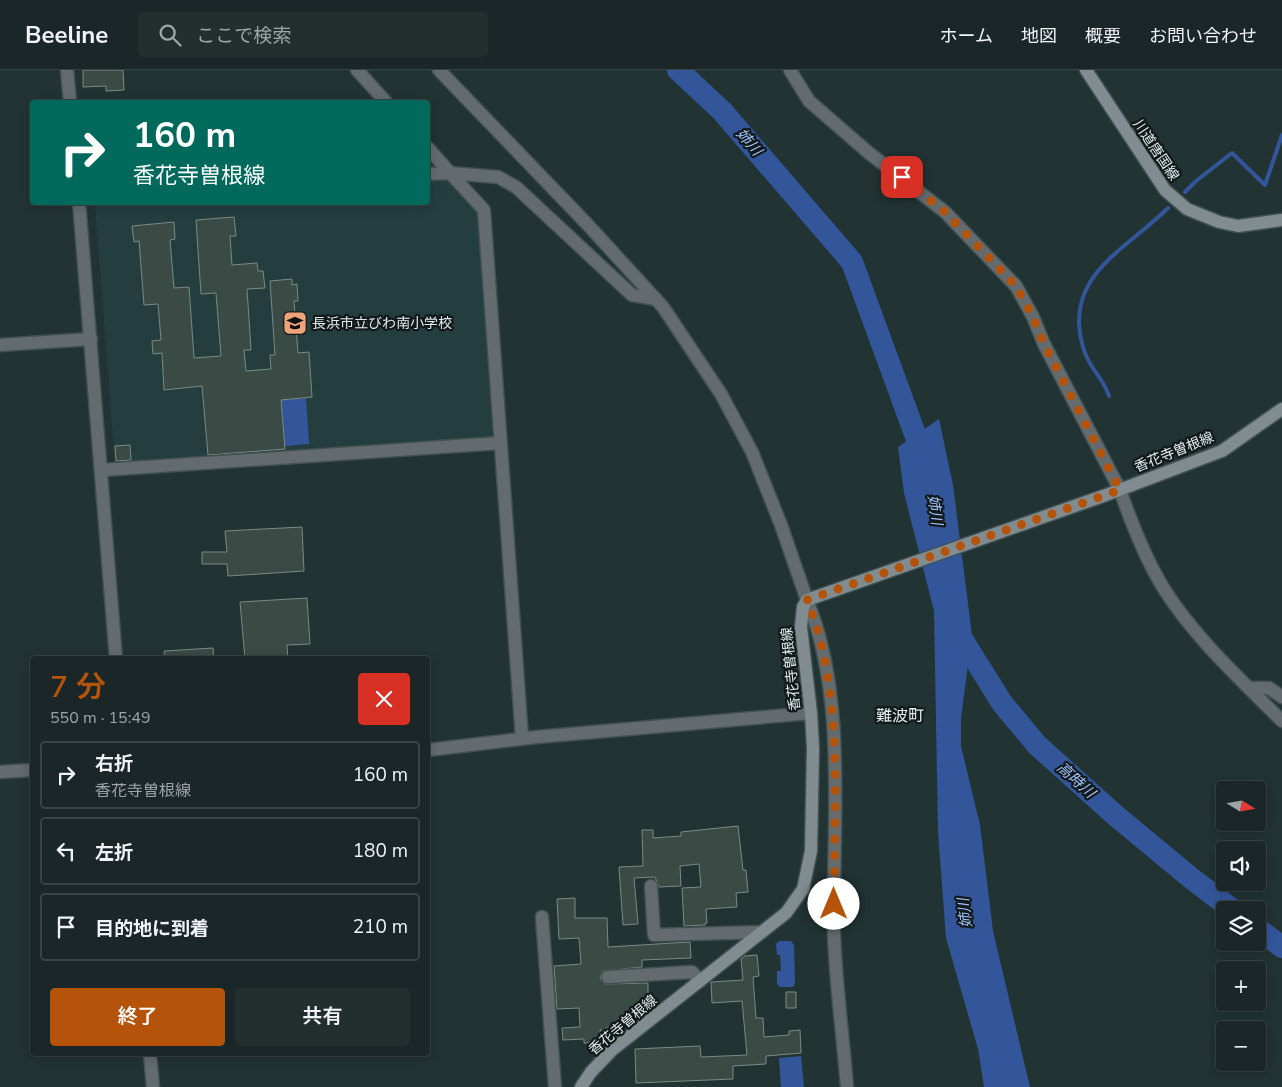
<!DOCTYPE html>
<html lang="ja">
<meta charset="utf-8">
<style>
:root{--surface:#1a2627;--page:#232e2f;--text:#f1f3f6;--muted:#9fa5a7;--line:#384344;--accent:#b45309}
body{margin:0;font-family:"Nunito Sans","Noto Sans JP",sans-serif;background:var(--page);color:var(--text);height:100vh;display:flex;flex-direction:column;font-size:19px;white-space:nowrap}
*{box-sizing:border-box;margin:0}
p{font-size:16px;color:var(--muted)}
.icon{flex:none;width:28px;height:28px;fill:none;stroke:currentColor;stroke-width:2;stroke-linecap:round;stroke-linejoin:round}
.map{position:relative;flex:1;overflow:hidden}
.details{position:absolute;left:30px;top:586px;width:400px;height:400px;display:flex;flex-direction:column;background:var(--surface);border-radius:5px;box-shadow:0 2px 12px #0003,0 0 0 1px var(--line)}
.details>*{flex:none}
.hud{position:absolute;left:30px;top:30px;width:400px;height:105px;border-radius:5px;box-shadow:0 2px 12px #0003,0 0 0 1px var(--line);background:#00695c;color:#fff;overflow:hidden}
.needle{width:32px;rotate:101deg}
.controls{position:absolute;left:1216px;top:711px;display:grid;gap:10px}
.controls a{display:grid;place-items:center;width:50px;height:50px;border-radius:5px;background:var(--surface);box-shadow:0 2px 12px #0003,0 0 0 1px var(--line);font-size:25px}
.pin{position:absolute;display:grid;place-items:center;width:42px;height:42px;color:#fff;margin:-21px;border-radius:10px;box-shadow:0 2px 8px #0006}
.me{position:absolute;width:55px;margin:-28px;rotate:0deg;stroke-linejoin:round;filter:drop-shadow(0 0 4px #0008)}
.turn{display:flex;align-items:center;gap:18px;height:105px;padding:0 20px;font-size:22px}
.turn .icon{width:65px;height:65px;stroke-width:2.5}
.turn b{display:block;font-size:35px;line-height:42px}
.round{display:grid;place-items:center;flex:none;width:52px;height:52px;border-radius:5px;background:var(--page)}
.overview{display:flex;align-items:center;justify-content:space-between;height:85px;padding:0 20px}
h1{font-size:30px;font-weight:600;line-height:38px;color:var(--accent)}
.primary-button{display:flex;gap:10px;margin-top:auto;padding:10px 20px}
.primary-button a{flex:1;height:58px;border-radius:5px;background:var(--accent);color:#fff;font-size:20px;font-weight:600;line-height:58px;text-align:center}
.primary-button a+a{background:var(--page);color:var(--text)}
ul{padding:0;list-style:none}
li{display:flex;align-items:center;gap:15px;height:68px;margin:0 10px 8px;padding:0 10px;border:2px solid var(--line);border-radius:5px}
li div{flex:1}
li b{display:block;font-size:19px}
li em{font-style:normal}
header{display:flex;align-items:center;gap:30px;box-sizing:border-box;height:70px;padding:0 25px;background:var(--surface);border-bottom:1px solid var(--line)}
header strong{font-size:24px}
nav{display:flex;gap:28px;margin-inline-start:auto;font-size:18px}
.search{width:350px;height:45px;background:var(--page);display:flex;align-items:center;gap:12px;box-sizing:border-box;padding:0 18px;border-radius:5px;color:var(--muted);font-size:19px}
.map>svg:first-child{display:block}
.built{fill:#243e40}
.water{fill:#33569b}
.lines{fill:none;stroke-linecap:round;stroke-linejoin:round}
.stream{stroke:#33569b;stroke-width:4}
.river{stroke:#33569b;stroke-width:22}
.building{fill:#3a4a44;stroke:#7a8b84}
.minor-casing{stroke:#415152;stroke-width:15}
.tertiary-casing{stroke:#415152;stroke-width:15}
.secondary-casing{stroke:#415152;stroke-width:15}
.minor{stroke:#646b6e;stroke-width:12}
.tertiary{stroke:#646b6e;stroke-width:12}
.secondary{stroke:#818c91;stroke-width:12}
.route{stroke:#b45309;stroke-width:9;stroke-dasharray:0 16.2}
.labels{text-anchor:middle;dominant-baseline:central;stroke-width:4.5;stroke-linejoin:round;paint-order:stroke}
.street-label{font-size:14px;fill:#e2eced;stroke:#12191a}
.poi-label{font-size:14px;fill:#e2eced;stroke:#12191a;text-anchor:start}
.water-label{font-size:15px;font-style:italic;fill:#a2c2fc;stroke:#12191a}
.quarter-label{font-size:16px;fill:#e2eced;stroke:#12191a}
</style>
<header>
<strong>Beeline</strong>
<div class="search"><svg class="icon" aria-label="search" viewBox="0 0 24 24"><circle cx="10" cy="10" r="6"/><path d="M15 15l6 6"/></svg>ここで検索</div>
<nav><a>ホーム</a><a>地図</a><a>概要</a><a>お問い合わせ</a></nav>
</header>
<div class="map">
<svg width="1282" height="1017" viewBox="0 0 1282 1017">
<rect width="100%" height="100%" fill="#223334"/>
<path class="built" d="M449,108l28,33 19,224 -6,6 -375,25 -20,-263 333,-1v-23z"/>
<path class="water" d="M306,328l3,46 -24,2 -4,-46z
M939,349l14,66 19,150 -11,83v28l19,79 13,106 37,156h-46l-6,-38 -32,-111 -8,-106 -4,-221 -30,-118 -6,-46z
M779,871h12l3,4 1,38 -2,4h-13l-3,-3v-13h4l-1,-16h-3l-1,-11z
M801,986l3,31h-23l-2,-29z"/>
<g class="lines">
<path class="stream" d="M1185,122l11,-11 36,-28 33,32 17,-50
M1109,326c-6,-19 -20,-28 -25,-46 -24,-73 42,-100 84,-142"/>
<path class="river" d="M678,0l44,41 130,151 74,202
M954,556l48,77 35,42 78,70 76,63 42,32
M1258,859l24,18"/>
</g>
<path class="building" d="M83,0h40l1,20 -18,1v-5l-23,1z
M234,147l2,19h-6l2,29 25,-2 1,8h5l2,17 -18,1 4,61h-7l2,21 25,-2 -1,-14h5l-5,-74 22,-2v6l5,-1 1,17h-4l4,52 11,-1 3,45 -31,3 4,49 -77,6 -6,-69 -38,4 -2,-37 -9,1 -1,-13 9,-1 -3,-36 -14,1 -5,-64 -5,1 -2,-16 42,-4 1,17 -5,1 4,48 15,-1 5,71 27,-2 -5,-63 -15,1 -5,-74z
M130,375l1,15 -15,1 -1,-15z
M302,457l2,44 -76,5 -1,-12h-25v-12h25l-2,-21z
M307,528l3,46 -23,1 1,14h-43l-5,-57z
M213,578l1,11h-49l-1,-8z
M738,756l5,44h3l2,22 -12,1 1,14 -31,2 1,14h-2v2l-21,1 -2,-38 19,-1 -2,-23 -19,2 1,20 -22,1 -4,-10 -21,1 4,46 -15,1 -4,-58 24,-1 -1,-36h11v8l28,-2v-4z
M575,828v20h32l1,29 82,-5 1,16 -49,2v7l-39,4 -3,7 5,6 43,-1v27h-10v9l-9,7 -23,2v2h-6l1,12 -17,1v-4l-21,1 -1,-12 18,-1 -1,-19 -22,1 -3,-43 27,-2 -2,-26 -20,1 -2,-40z
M757,885l2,21 -6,1 3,41h7l1,19 25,-2v-4l11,-1 1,23 -35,3v8l-33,2v13l-97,4 -1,-34 65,-3 1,11 46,-2 -5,-54 -30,2 -1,-21 32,-2 -2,-21 4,-3z
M786,922h10v16h-10z"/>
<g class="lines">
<g class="minor-casing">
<path id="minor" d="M357,0l29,32
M428,78l22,25 48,4 18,10 116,108 24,4
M428,104l22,-1 34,37 38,528
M0,275l91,-6
M102,400l398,-27
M1120,420c11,32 24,65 41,94 30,50 80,96 121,137
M807,530c41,99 25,229 27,335 2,51 9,102 13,152
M1250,618h19l13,9
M428,680l109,-13 274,-24
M0,702l32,-2
M651,816l3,49 108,-3
M542,847l13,170
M608,907l84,-5 8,9
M150,984l3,33"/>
</g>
<g class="tertiary-casing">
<path id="tertiary" d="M67,0l3,32
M439,0l149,155 75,82 58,87 31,58 29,73 26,75
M790,0l19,31 60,52 76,59 71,74 17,31 11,27 76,146
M79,132l37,457"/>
</g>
<g class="secondary-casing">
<path id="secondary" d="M1086,0l79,120 22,19 32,13 19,4 44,-6
M581,1017l10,-15 21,-22 174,-137 17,-24 8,-38 2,-103 -2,-35 -10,-86 2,-20 4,-7 299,-105 116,-44 60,-42"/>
</g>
<use href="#minor" class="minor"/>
<use href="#tertiary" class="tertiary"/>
<use href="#secondary" class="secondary"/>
</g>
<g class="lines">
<path class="route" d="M834,834c0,-95 10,-215 -27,-304l313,-110 -76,-146 -11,-27 -17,-31 -71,-74 -43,-35"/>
</g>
<defs>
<g id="school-square" transform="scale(1.25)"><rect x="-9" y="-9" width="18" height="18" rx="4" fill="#f0a27a" stroke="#12191a"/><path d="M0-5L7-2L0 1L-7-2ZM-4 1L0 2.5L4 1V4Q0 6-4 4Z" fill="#111"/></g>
</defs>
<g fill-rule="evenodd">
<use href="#school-square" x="295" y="253"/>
</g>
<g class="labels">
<g class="street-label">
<text transform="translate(1156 80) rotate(56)">川道唐国線</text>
<text transform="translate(1174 382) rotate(-22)">香花寺曽根線</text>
<text transform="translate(791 599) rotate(-96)">香花寺曽根線</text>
<text transform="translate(623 955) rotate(-40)">香花寺曽根線</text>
</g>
<g class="poi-label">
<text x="312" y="253">長浜市立びわ南小学校</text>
</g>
<g class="water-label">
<text transform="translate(749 72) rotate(49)">姉川</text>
<text transform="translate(935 440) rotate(82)">姉川</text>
<text transform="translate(1076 710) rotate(42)">高時川</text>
<text transform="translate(965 843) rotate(-97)">姉川</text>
</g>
<g class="quarter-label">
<text x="900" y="646">難波町</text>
</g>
</g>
</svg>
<div class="controls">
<a><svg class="needle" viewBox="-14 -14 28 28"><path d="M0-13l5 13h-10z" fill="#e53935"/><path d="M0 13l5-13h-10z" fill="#9fa5a7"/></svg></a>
<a><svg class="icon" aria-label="sound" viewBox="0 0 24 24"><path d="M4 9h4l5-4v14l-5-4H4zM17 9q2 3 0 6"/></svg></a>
<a><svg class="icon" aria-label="layers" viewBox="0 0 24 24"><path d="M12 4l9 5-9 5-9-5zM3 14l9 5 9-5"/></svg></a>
<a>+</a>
<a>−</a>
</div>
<div class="pin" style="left:902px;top:107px;background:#d93025"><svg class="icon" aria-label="arrive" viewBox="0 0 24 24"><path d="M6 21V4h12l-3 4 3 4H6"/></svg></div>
<svg class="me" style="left:834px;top:834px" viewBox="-20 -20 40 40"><circle r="19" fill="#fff"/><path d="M0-13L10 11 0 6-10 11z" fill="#b45309"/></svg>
<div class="hud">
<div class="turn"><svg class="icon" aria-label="right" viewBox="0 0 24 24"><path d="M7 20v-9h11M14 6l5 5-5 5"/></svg><div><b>160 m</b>香花寺曽根線</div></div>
</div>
<section class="details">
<div class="overview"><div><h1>7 分</h1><p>550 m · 15:49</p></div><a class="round" style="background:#d93025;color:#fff"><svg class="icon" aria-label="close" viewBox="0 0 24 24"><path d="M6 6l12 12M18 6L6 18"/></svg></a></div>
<ul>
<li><svg class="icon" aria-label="right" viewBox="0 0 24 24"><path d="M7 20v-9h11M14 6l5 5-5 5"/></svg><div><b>右折</b><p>香花寺曽根線</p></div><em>160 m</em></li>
<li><svg class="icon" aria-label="left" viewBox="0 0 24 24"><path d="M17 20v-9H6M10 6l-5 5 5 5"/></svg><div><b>左折</b></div><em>180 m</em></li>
<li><svg class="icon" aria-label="arrive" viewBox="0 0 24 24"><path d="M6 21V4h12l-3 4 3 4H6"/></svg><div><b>目的地に到着</b></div><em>210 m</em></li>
</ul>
<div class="primary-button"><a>終了</a><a>共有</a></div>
</section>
</div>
